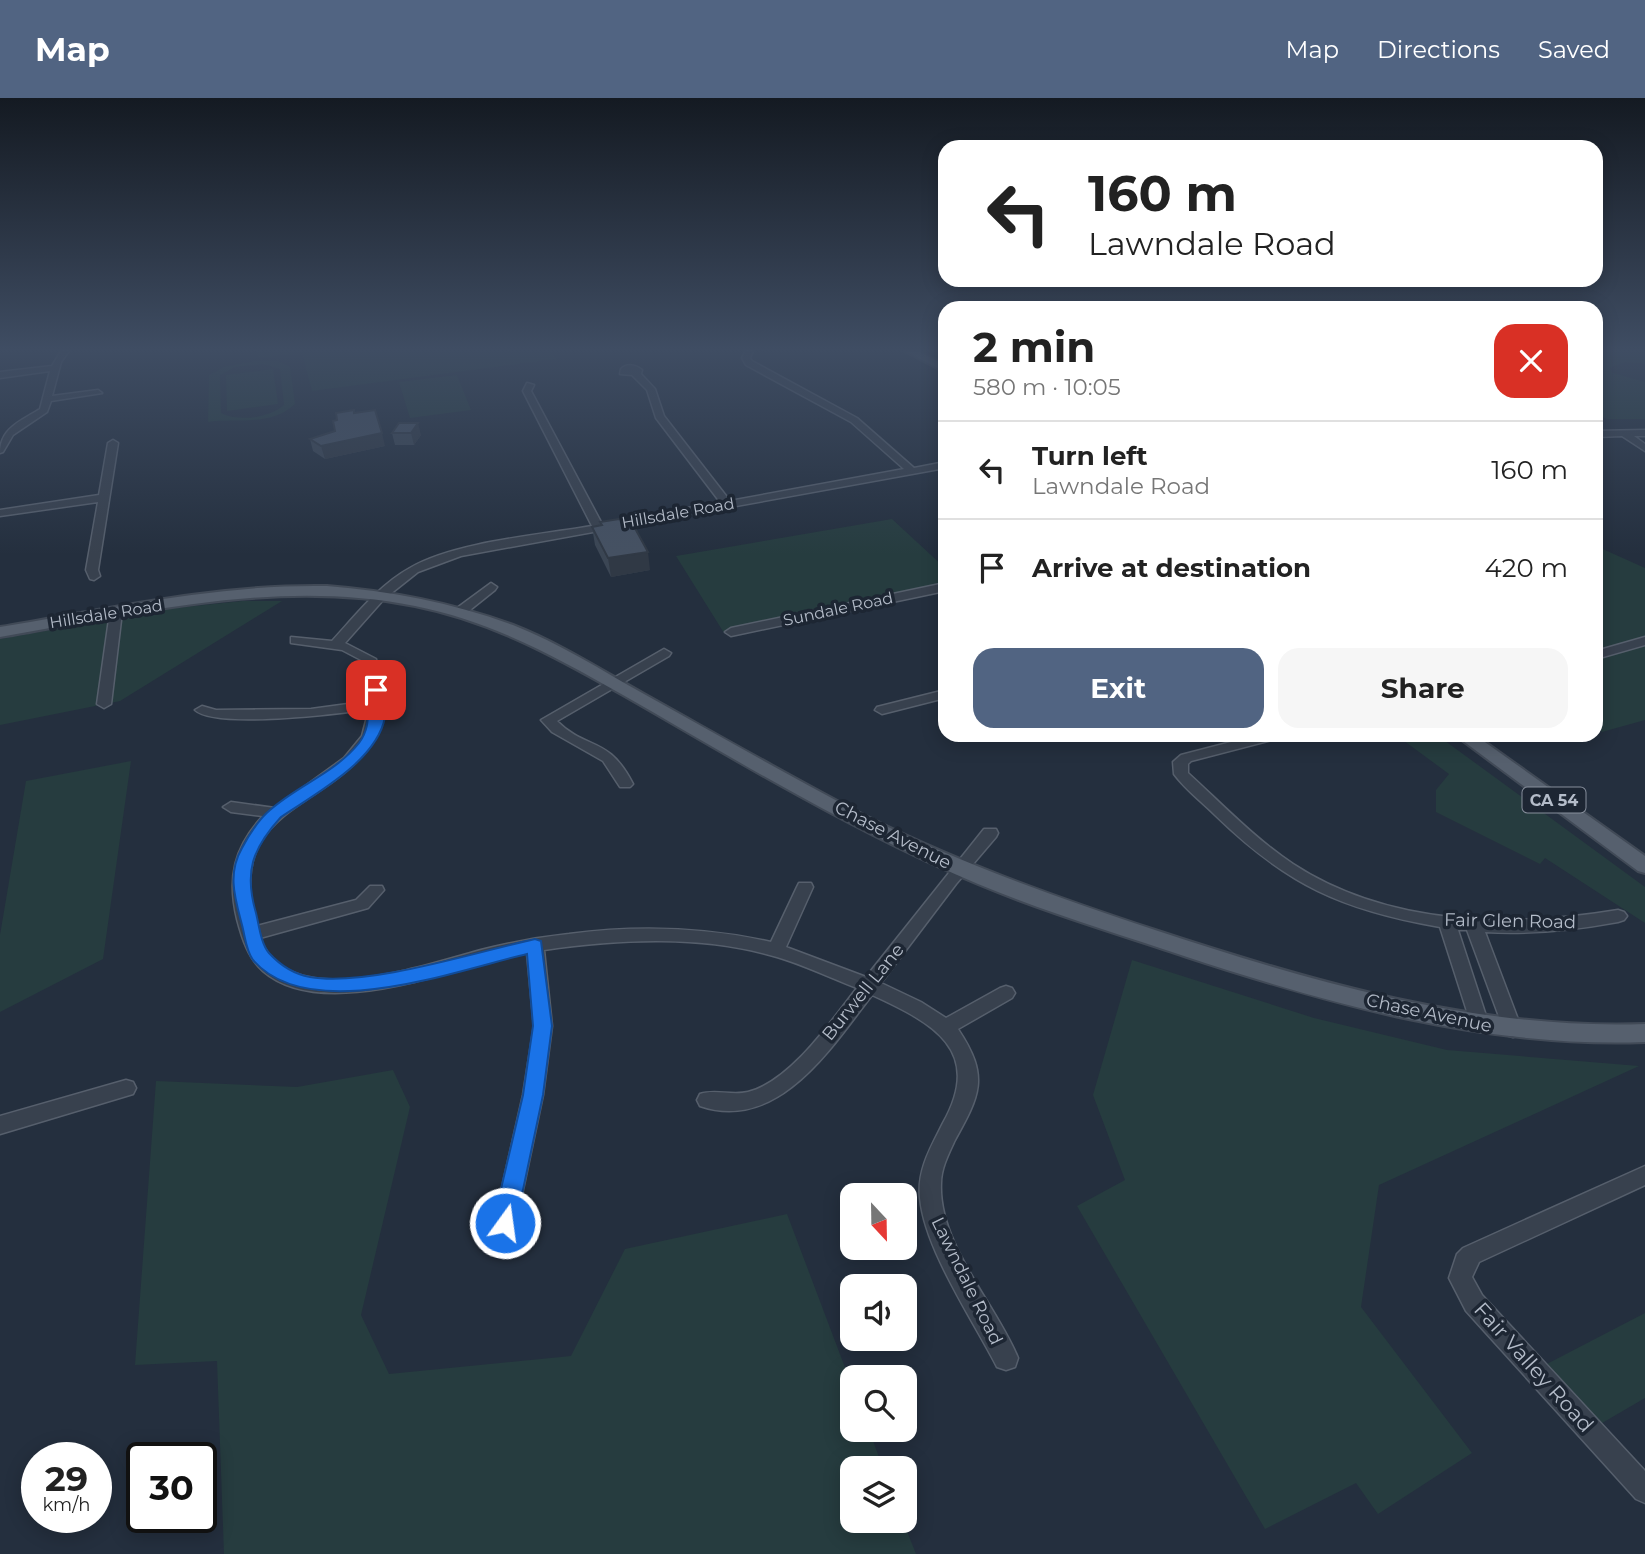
<!DOCTYPE html>
<meta charset="utf-8">
<style>
:root{--surface:#fff;--page:#f6f6f6;--text:#222;--muted:#767676;--line:#e0e0e0;--accent:#516482}
body{margin:0;font-family:Montserrat,sans-serif;background:var(--page);color:var(--text);height:100vh;display:flex;flex-direction:column;font-size:26px;white-space:nowrap}
*{box-sizing:border-box;margin:0}
p{font-size:23px;color:var(--muted)}
.icon{flex:none;width:38px;height:38px;fill:none;stroke:currentColor;stroke-width:2;stroke-linecap:round;stroke-linejoin:round}
.map{position:relative;flex:1;overflow:hidden}
.panel{position:absolute;left:938px;top:203px;width:665px;height:441px;display:flex;flex-direction:column;background:var(--surface);border-radius:21px;box-shadow:0 4px 18px #0003}
.panel>*{flex:none}
.guide{position:absolute;left:938px;top:42px;width:665px;height:147px;border-radius:21px;box-shadow:0 4px 18px #0003;background:#fff;color:var(--text);overflow:hidden}
.needle{width:46px;rotate:158deg}
.buttons{position:absolute;left:840px;top:1085px;display:grid;gap:14px}
.buttons a{display:grid;place-items:center;width:77px;height:77px;border-radius:14px;background:var(--surface);box-shadow:0 4px 18px #0003;font-size:35px}
.speed{position:absolute;left:21px;top:1344px;display:flex;gap:14px;font-size:35px;font-weight:700;text-align:center}
.speed>*{display:grid;place-content:center;width:91px;height:91px;border-radius:50%;background:var(--surface);box-shadow:0 4px 18px #0003;line-height:1}
.speed small{font-size:18px;font-weight:400}
.speed .limit{border:4px solid #111;border-radius:10px;background:#fff;color:#111}
.pin{position:absolute;display:grid;place-items:center;width:60px;height:60px;color:#fff;margin:-30px;border-radius:14px;box-shadow:0 4px 10px #0006}
.me{position:absolute;width:77px;margin:-38px;rotate:14deg;stroke-linejoin:round;filter:drop-shadow(0 0 5px #0008)}
.turn{display:flex;align-items:center;gap:24px;height:147px;padding:0 35px;font-size:32px}
.turn .icon{width:91px;height:91px;stroke-width:2.5}
.turn b{display:block;font-size:49px;line-height:60px}
.round{display:grid;place-items:center;flex:none;width:74px;height:74px;border-radius:21px;background:var(--page)}
.overview{display:flex;align-items:center;justify-content:space-between;height:119px;padding:0 35px}
h1{font-size:42px;font-weight:700;line-height:52px}
.primary-button{display:flex;gap:14px;margin-top:auto;padding:14px 35px}
.primary-button a{flex:1;height:80px;border-radius:21px;background:var(--accent);color:#fff;font-size:28px;font-weight:700;line-height:80px;text-align:center}
.primary-button a+a{background:var(--page);color:var(--text)}
ul{padding:0;list-style:none}
li{display:flex;align-items:center;gap:21px;height:98px;padding:0 35px;border-top:2px solid var(--line)}
li div{flex:1}
li b{display:block;font-size:26px}
li em{font-style:normal}
header{display:flex;align-items:center;gap:42px;box-sizing:border-box;height:98px;padding:0 35px;background:var(--accent);color:#fff}
header strong{font-size:33px}
nav{display:flex;gap:38px;margin-inline-start:auto;font-size:24px}
.map>svg:first-child{display:block}
.green{fill:#263c3f;fill-rule:evenodd}
.lines{fill:none;stroke-linecap:round;stroke-linejoin:round}
.minor-casing{stroke:#565f6c;stroke-width:3}
.major-casing{stroke:#414a57;stroke-width:4}
.minor{fill:#38414e;fill-rule:evenodd}
.major{fill:#56606e;fill-rule:evenodd}
.wall{fill:#3b4654}
.shaded-wall{fill:#303945}
.building{fill:#455162;stroke:#303945;stroke-width:2}
.route{fill:#1a73e8;stroke:#114b97;stroke-width:2}
.labels{text-anchor:middle;dominant-baseline:central;stroke-width:7;stroke-linejoin:round;paint-order:stroke}
.far-street-label{font-size:16px;fill:#b4bcc9;stroke:#1d2633}
.shield{fill:#1d2633;stroke:#878f9c;stroke-width:2}
.shield-label{font-size:16px;font-weight:bold;fill:#b4bcc9}
.street-label{font-size:18px;fill:#b4bcc9;stroke:#1d2633}
.near-street-label{font-size:21px;fill:#b4bcc9;stroke:#1d2633}
</style>
<header>
<strong>Map</strong>
<nav><a>Map</a><a>Directions</a><a>Saved</a></nav>
</header>
<div class="map">
<svg width="1645" height="1456" viewBox="0 0 1645 1456">
<rect width="100%" height="100%" fill="#242f3e"/>
<path class="green" d="M256,253h295l5,8 -244,32 -10,-38 -44,5z
M1596,253h49v13l-20,-2 -15,6 3,5 32,9v37h-38l-11,-5z
M255,263h23l12,6 5,37c-24,23 -59,14 -87,18l1,-47 15,-8zM263,266l17,5 4,36c-15,13 -45,17 -63,8l-1,-38 15,-8z
M273,271l5,35 -51,7 -1,-36z
M457,277l14,35 -61,8 -11,-36z
M892,421l53,49v19l-221,46 -48,-77z
M1596,448l49,22v152l-43,12 -6,-5z
M242,503h40l-162,100 -120,24v-86l167,-30z
M1396,637h41l208,152v36l-100,-65 -5,6 -104,-52v-22l13,-16z
M131,663l-28,198 -103,53v-77l26,-154z
M1132,862l182,58 133,32 192,16 -260,119 -18,122 111,146 -94,61 -22,-31 -91,46 -188,-323 48,-26 -32,-85z
M393,972l17,37 -49,208 28,59 182,-18 54,-107 162,-35 65,172v44h17l14,38h-31v53h51l13,33h-692l-7,-193 -82,4 21,-284 141,6z
M1645,1215v85l-48,28 -54,-60z"/>
<g class="lines">
<g class="minor-casing">
<path id="minor" d="M61,253h8l-8,11 -9,34 46,-6 4,3 -51,8 -4,11 -34,23 -10,17 -3,1c0,-25 21,-32 40,-44l10,-38 -50,7v-6l52,-6z
M745,253h8l-3,7 2,3 105,57 57,50 31,-6v6l-484,88 -43,16 -34,27 -39,44 31,16c2,14 10,34 7,48 -16,107 -167,81 -126,219l99,-26 14,-14h12l2,4 -16,18 -108,30c28,78 170,25 225,11 28,-7 56,-12 84,-15 68,-9 135,-7 202,8l26,-55 2,-4h12l2,4 -27,60 80,30 118,-148h12l2,4 -2,4 -40,47 -75,99 40,19 25,16 54,-30 6,-2 6,2 3,5 -3,5 -54,31c32,48 22,66 -4,113 -6,13 -13,27 -13,41 -3,61 55,121 77,175l-3,9 -9,3 -9,-3c-24,-47 -72,-117 -77,-169 -3,-28 11,-51 23,-75 41,-73 -10,-100 -71,-128 -40,52 -94,138 -172,111l-3,-6 3,-6c15,-5 32,2 48,-2 43,-11 83,-71 109,-104 -26,-10 -53,-23 -80,-31 -75,-22 -156,-18 -233,-7l8,76 -9,69 -27,128 -3,7 -8,3 -8,-3 -3,-7 29,-128 11,-69 -7,-73c-70,13 -203,71 -264,18 -15,-13 -21,-33 -26,-52 -10,-41 -3,-72 26,-103l-32,-4 -8,-5 8,-5 44,6 69,-50 18,-22 7,-27c-31,5 -153,20 -174,1l7,-4 14,4 95,-1 59,-8 -7,-40 -21,-11 -51,-7v-6l41,4c24,-26 47,-56 78,-73 44,-26 130,-33 182,-42l-69,-135 4,-8 7,2 -3,6 71,133 118,-22 -64,-84 -9,-28 -15,-15 -12,-1 1,-5c6,-6 15,-4 21,1l-1,4 14,15 9,27 66,85 174,-32 -53,-47 -105,-57 -4,-7z
M1645,332v6h-11l11,8v7l-23,-15 -26,1v-6z
M113,342l5,3 -20,127 2,6 -6,4 -4,-1 -4,-9 12,-68 -98,14v-6l99,-15 9,-52z
M491,485l6,4 -2,3 -30,24h-8v-6z
M945,485v8l-214,45 -6,-4 6,-4z
M116,510l6,4 -11,92 -7,4 -7,-4 13,-92z
M1645,539v8l-49,14v-8z
M664,551l7,4 -2,3 -112,65c30,30 51,14 76,63l-3,3h-10l-17,-26 -51,-29 -11,-12z
M945,592v8l-63,16 -7,-4 2,-3z
M1258,637h24l-2,3 -89,23 -3,3v9c34,31 66,65 105,91 95,62 217,64 325,46l6,2 3,4 -3,4 -6,2c-44,8 -88,13 -133,10l37,98 -2,5 -7,2 -7,-2 -2,-5 -37,-100h-9l31,95 -2,5 -7,2 -7,-2 -33,-103c-98,-17 -153,-42 -225,-112 -13,-13 -30,-26 -41,-41l-1,-12 8,-7z
M126,982l7,2 3,6 -3,6 -133,40v-18z
M1645,1068v19l-166,77 -7,15 10,18 163,176v32l-9,-4 -170,-188 -17,-33 8,-24 6,-6z"/>
</g>
<g class="major-casing">
<path id="major" d="M905,253h13l27,14v7z
M327,488c64,5 126,17 186,39 46,18 88,45 131,69 70,39 140,79 210,116 97,50 198,86 301,120 158,52 322,100 490,94v18c-158,6 -312,-37 -461,-86 -69,-23 -139,-44 -206,-72 -62,-26 -122,-57 -180,-89 -59,-32 -117,-67 -175,-100 -67,-38 -132,-74 -208,-89 -139,-28 -278,8 -415,31v-10c108,-18 217,-43 327,-41z
M1455,637h20l170,121v17l-7,-2z"/>
</g>
<use href="#minor" class="minor"/>
<use href="#major" class="major"/>
</g>
<path class="wall" d="M354,315l31,33 -60,13 -12,-8 -3,-12 25,-8 2,-11z
M399,325l22,12 -7,10h-19l-3,-12z
M600,424l50,48 -39,7 -16,-32 -3,-18 9,-2z"/>
<path class="shaded-wall" d="M418,325l3,12 -7,10 -3,-12z
M382,335l3,13 -60,13 -4,-13z
M648,454l2,18 -39,7 -3,-19z"/>
<path class="building" d="M354,312v3l21,-3 7,23 -61,13 -11,-7 25,-8 -2,-10 4,-1 -1,-7z
M399,325h19l-7,10h-19z
M619,421l12,2 17,31 -40,6 -16,-31 10,-2 -2,-3z"/>
<linearGradient id="sky" x2="0" y2="1"><stop stop-color="#141a22"/><stop offset="0.55" stop-color="#3f4d63"/><stop offset="1" stop-color="#3f4d63" stop-opacity="0"/></linearGradient>
<rect width="1645" height="457" fill="url(#sky)"/>
<path class="route" d="M371,589l12,3c1,9 3,19 2,27 -8,44 -70,77 -104,100 -29,32 -37,55 -25,96 3,12 5,31 13,40 11,12 25,21 41,24 57,10 166,-25 225,-38l6,2 11,85 -9,69 -27,128 -4,8 -7,3 -8,-3 -4,-8 30,-128 10,-69 -6,-72c-72,17 -218,71 -274,6 -7,-9 -8,-24 -11,-35 -7,-27 -15,-51 0,-77 7,-13 17,-29 28,-38 28,-25 65,-37 89,-67 15,-20 5,-38 12,-56z"/>
<g class="labels">
<g class="far-street-label">
<text transform="translate(678 415) rotate(-10)">Hillsdale Road</text>
<text transform="translate(838 511) rotate(-12)">Sundale Road</text>
<text transform="translate(106 516) rotate(-9)">Hillsdale Road</text>
</g>
<rect class="shield" x="1522.5" y="689.5" width="63" height="25" rx="5"/>
<g class="shield-label">
<text x="1554" y="702">CA 54</text>
</g>
<g class="street-label">
<text transform="translate(893 737) rotate(27)">Chase Avenue</text>
<text transform="translate(1510 823) rotate(1)">Fair Glen Road</text>
<text transform="translate(863 894) rotate(-51)">Burwell Lane</text>
<text transform="translate(1429 915) rotate(12)">Chase Avenue</text>
<text transform="translate(967 1183) rotate(64)">Lawndale Road</text>
</g>
<g class="near-street-label">
<text transform="translate(1534 1269) rotate(48)">Fair Valley Road</text>
</g>
</g>
</svg>
<div class="buttons">
<a><svg class="needle" viewBox="-14 -14 28 28"><path d="M0-13l5 13h-10z" fill="#e53935"/><path d="M0 13l5-13h-10z" fill="#767676"/></svg></a>
<a><svg class="icon" aria-label="sound" viewBox="0 0 24 24"><path d="M4 9h4l5-4v14l-5-4H4zM17 9q2 3 0 6"/></svg></a>
<a><svg class="icon" aria-label="search" viewBox="0 0 24 24"><circle cx="10" cy="10" r="6"/><path d="M15 15l6 6"/></svg></a>
<a><svg class="icon" aria-label="layers" viewBox="0 0 24 24"><path d="M12 4l9 5-9 5-9-5zM3 14l9 5 9-5"/></svg></a>
</div>
<div class="speed"><div>29<small>km/h</small></div><div class="limit">30</div></div>
<div class="pin" style="left:376px;top:592px;background:#d93025"><svg class="icon" aria-label="arrive" viewBox="0 0 24 24"><path d="M6 21V4h12l-3 4 3 4H6"/></svg></div>
<svg class="me" style="left:505px;top:1125px" viewBox="-20 -20 40 40"><circle r="17" fill="#1a73e8" stroke="#fff" stroke-width="3"/><path d="M0-11L8 9 0 5-8 9z" fill="#fff"/></svg>
<div class="guide">
<div class="turn"><svg class="icon" aria-label="left" viewBox="0 0 24 24"><path d="M17 20v-9H6M10 6l-5 5 5 5"/></svg><div><b>160 m</b>Lawndale Road</div></div>
</div>
<section class="panel">
<div class="overview"><div><h1>2 min</h1><p>580 m · 10:05</p></div><a class="round" style="background:#d93025;color:#fff"><svg class="icon" aria-label="close" viewBox="0 0 24 24"><path d="M6 6l12 12M18 6L6 18"/></svg></a></div>
<ul>
<li><svg class="icon" aria-label="left" viewBox="0 0 24 24"><path d="M17 20v-9H6M10 6l-5 5 5 5"/></svg><div><b>Turn left</b><p>Lawndale Road</p></div><em>160 m</em></li>
<li><svg class="icon" aria-label="arrive" viewBox="0 0 24 24"><path d="M6 21V4h12l-3 4 3 4H6"/></svg><div><b>Arrive at destination</b></div><em>420 m</em></li>
</ul>
<div class="primary-button"><a>Exit</a><a>Share</a></div>
</section>
</div>
